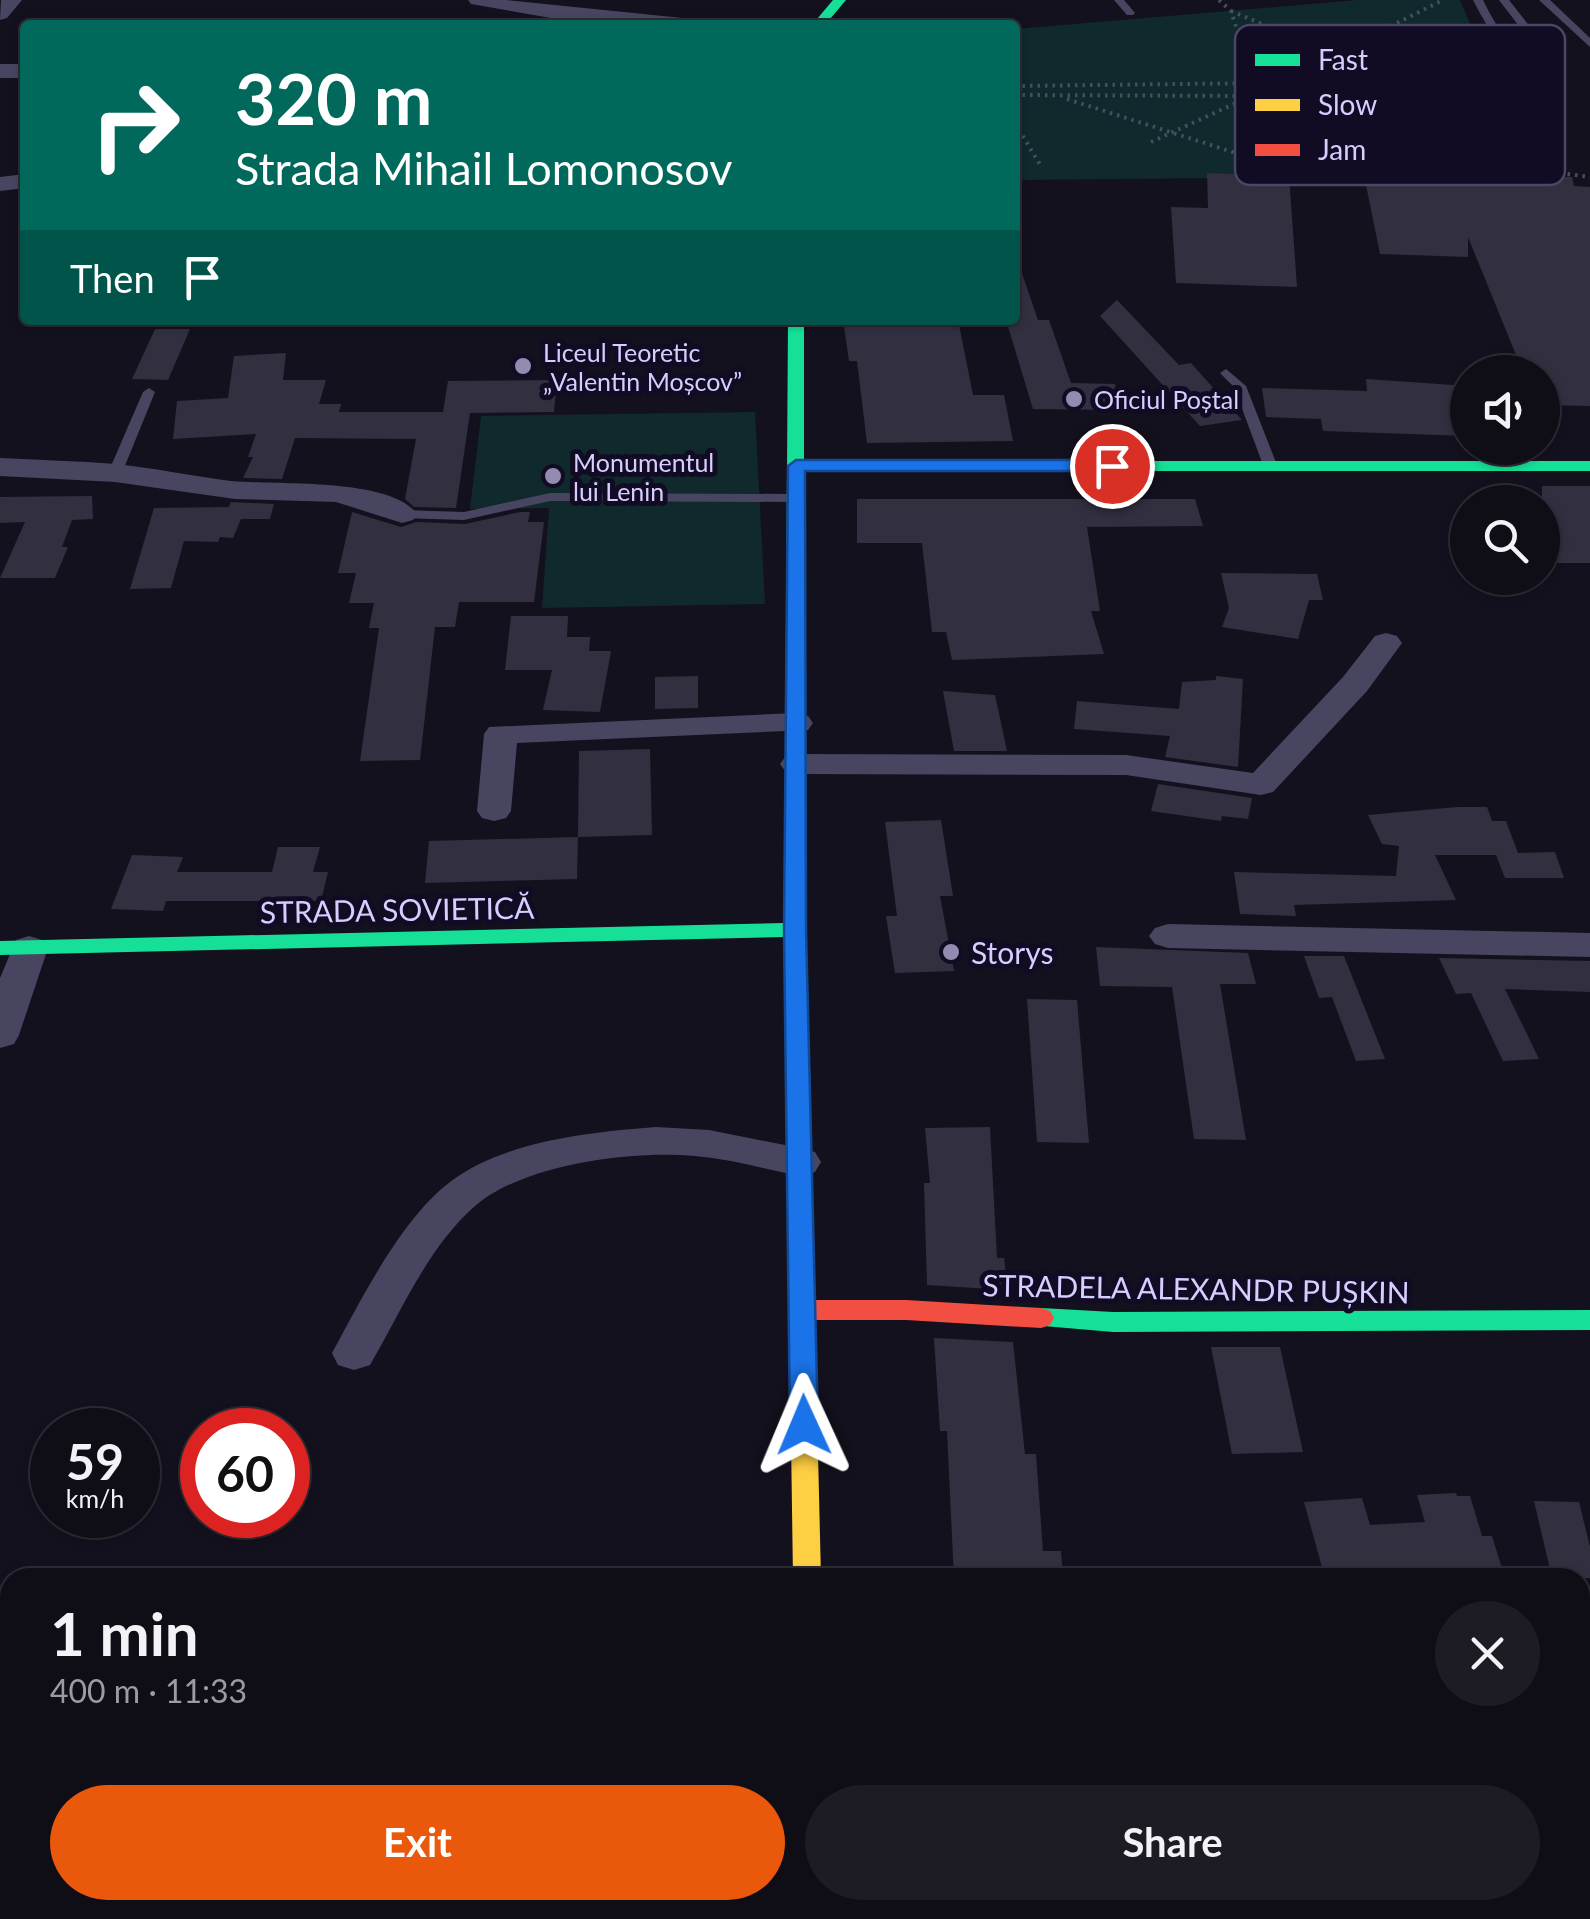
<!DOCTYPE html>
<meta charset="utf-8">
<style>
:root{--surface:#0f0d16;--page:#1d1b23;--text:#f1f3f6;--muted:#9b9ca1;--line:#2f2d35;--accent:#ea580c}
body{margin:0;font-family:Lato,sans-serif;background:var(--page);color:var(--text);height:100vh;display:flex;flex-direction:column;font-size:38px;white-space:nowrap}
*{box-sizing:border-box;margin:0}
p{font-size:32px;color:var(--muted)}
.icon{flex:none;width:55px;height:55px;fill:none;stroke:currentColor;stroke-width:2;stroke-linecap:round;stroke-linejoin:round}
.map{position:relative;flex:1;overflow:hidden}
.side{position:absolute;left:0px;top:1568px;width:1590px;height:352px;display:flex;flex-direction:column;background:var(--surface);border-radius:30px 30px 0 0;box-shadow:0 2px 8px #0004,0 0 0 2px var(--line)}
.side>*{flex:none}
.top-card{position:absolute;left:20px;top:20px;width:1000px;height:305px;border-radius:10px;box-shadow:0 2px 8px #0004,0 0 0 2px var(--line);background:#00695c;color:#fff;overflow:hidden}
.fabs{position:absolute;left:1450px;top:355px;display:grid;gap:20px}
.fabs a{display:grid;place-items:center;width:110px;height:110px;border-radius:50%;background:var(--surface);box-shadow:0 2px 8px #0004,0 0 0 2px var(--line);font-size:50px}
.speed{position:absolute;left:30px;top:1408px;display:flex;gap:20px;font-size:50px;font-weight:700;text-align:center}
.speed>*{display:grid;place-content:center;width:130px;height:130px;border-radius:50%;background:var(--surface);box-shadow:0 2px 8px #0004,0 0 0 2px var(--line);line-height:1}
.speed small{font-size:25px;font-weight:400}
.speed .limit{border:15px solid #d22;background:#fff;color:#111}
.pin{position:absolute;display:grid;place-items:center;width:85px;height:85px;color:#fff;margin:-42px;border:5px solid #fff;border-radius:50%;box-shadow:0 2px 10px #0007}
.me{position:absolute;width:110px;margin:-55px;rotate:359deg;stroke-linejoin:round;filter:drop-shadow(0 0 8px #0008)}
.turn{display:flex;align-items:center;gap:35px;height:210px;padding:0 50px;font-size:45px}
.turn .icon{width:130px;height:130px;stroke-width:2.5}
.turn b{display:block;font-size:70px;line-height:85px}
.then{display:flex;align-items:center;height:95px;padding:0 50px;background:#0003;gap:20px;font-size:38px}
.round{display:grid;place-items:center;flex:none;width:105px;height:105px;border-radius:52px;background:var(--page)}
.head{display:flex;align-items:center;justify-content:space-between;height:170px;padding:0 50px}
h1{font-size:60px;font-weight:700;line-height:75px}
.action{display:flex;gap:20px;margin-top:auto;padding:20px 50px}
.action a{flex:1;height:115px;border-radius:60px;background:var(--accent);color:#fff;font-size:40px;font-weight:700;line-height:115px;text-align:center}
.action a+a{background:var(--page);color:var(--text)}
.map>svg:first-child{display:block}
.green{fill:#0f292c}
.building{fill:#322f41}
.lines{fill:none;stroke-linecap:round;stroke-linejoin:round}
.path{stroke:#425060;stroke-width:4;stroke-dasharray:2.5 5;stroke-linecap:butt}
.lane{fill:#484560;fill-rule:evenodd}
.street{fill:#484560;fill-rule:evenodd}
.fast{fill:#16e098;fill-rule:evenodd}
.slow{fill:#ffcf43;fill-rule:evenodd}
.jam{fill:#f24e42;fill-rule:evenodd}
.route{fill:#1a73e8;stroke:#114b97;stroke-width:2.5}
.poi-dot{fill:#938cb0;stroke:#110b24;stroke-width:4}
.labels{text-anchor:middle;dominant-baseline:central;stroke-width:10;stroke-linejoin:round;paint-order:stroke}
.far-poi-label{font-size:25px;fill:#d7ceff;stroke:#110b24;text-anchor:start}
.street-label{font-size:30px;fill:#d7ceff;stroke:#110b24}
.poi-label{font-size:30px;fill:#d7ceff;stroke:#110b24;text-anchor:start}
.key{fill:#110b24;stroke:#4c4666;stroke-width:2.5}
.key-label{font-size:28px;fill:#d7ceff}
</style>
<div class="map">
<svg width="1590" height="1919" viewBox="0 0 1590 1919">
<rect width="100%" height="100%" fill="#14111e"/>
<path class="green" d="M1357,0h103l74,175 -519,5v-151z
M755,412l10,192 -223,4 7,-100 -79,1 11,-93z"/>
<path class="building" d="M1207,173l82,3 8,111 -121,-4 -5,-76 37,1z
M1530,175l42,2 2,9 16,1v219l-48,-1v-33h-19l-55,-135v20l-88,-3 -15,-74 167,2z
M1019,265l19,55h11l22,63 44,1 4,26 -86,-1 -27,-89h9v-54z
M1117,300l62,65 12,-2 51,57 -42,6 -100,-110z
M959,325l14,70h31l9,46 -146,2 -10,-82h-8l-5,-34z
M155,329h35l-22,51 -36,-1z
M286,353l-3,27h43l-7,24h22l-2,8h104l5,-31 109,-1 -3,32 -84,1 -14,95 -42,-1 -9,-8 11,-60 -121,-1 -13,41 -39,-1 10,-21h-5l8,-23 -83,5 4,-38 51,-3 6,-42z
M1366,379l102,7v50l-145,-5 -2,-12 -55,-2 -4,-29 105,3z
M1542,486h48v77h-32l-16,-36z
M92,496l1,23 -21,1 -10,27h6l-13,31h-55l25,-56 -25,1v-26z
M857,499h338l8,27 -116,1 13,84h-9l13,43 -152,6 -6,-28h-14l-10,-89h-65z
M231,502l43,2 -4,15h-29l-8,19 -13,-1 -2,5 -34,-1 -13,47 -41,1 24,-81 75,-1z
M352,512l49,15 15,-5 49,2 55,-12h10l-2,10h16l-10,80h-75l-4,25h-20l-15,133 -60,1 19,-133h-10l5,-25h-25l7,-30h-18z
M1221,573l96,1 6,26h-14l-11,39 -76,-12 7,-19z
M511,616h57l-1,21h23l-1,14h22l-11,61 -57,-2 9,-40h-47z
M698,676v32l-43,1v-32z
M1216,676l27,3 -5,88 -73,-10 5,-21 -96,-7 3,-28 102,8 3,-27 34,-2z
M943,691l52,4 12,56h-53z
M650,749l2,86 -74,2 1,-86z
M1158,784l94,14 -4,21 -26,-3 -1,5 -70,-10z
M1457,807h30l5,14h14l12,32 37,-1 9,26h-59l-9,-23h-61l21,45 -162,5 2,11 -56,-2 -6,-42 162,4 3,-30 -17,-2 -14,-29z
M941,820l12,76h-13l14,75 -59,2 -9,-57h11l-12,-94z
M578,837l-1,42 -152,4 4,-42z
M278,847h42l-7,25h15l-7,29h-155l-3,10 -52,-2 21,-54 51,2 -6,15h95z
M1096,947l152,6 8,31h-36l26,156 -52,-1 -22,-152 -72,-1z
M1304,956h40l41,103 -29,2 -24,-64 -13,1z
M1439,958l151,3v31l-85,-3 34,70 -36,2 -32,-68 -15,1z
M1027,999l50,1 12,143 -52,-1z
M990,1127l7,131h7l4,32 -81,-5 -3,-102h6l-5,-55z
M934,1338l79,4 12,112h11l7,97h18l2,27h-109l-7,-147h-7z
M1211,1347h69l23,105 -71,2z
M1456,1493l1,3h13l12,40h10l13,42h-180l-21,-76 58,-4 8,27 55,-3 -8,-27z
M1534,1501l45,1 11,45v31h-38z"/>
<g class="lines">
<path class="path" d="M1219,0l12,11 23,72
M1231,11l202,84
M1421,48l18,49 31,57
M1283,80l160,-80
M1015,86l332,-4 10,13
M1015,95l477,2
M1251,96l19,68
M1067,99l203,65
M1262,99l253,68 75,10
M1015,123l27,45
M1151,142l94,-43"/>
<path class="lane" d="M1114,0h10l11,13 -2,2h-6z
M1473,0h10c12,24 31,61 62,60l-46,-60h10l47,60v4c-43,9 -66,-31 -83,-64z
M1539,0h11l40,38v9z
M1226,369l20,17 31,79 -2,3h-10l-2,-3 -29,-78 -14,-14z
M149,388l6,4 -33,81 -2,3h-10l-2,-3 35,-81z
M550,493l243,1 7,4 -7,4 -243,-1 -86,19 -62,-2 -7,-4 7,-4 62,2z"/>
<path class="street" d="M22,0l-15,18 -7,2 1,-20z
M468,0h38l206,21 4,4 -154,-5 -91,-16z
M0,64h25v14h-25z
M25,174v14l-25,3v-14z
M0,458c38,2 78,3 116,6 38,4 76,12 115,17 42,4 160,-4 186,33l-4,6 -11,3 -66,-21 -101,-3 -120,-17 -115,-6z
M1386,633l11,3 5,7 -35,48 -94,101 -12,3 -135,-20 -329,-1 -12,-3 -5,-7 5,-7 12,-3 329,1 127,18 90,-96 32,-41z
M796,713l12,3 5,7 -5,7 -291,13 -6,68 -5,7 -12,3 -12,-3 -5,-7 7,-77 5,-7z
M1168,924l422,9v24l-422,-9 -13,-4 -6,-8 6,-8z
M29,936l13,4 6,8 -29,87 -5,9 -14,4v-70l16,-38z
M656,1127l53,3 91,18 15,4 6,10 -6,10 -15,4c-35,-7 -70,-17 -105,-20 -61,-6 -172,8 -220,50 -47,41 -74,106 -105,159l-16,5 -16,-5 -6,-12c29,-53 69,-134 118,-171 54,-41 140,-50 206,-55z
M1580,1701h10v44h-10z
M0,1711h10v44h-10z
M45,1910h54l-4,9h-54z"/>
<path class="fast" d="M833,0h13l-21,25h-13z
M788,320h16v141h786v10h-786l2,485 -3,5h-16l-3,-24 -784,18v-14l784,-18z
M1041,1308l72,4 477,-2v20l-477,2 -81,-7 -4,-7 4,-7z
M799,1910h32v9h-32z"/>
<path class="slow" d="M795,949l11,7 15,622h-28l-9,-622z"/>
<path class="jam" d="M801,1300h105l135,8 9,3 4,7 -4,7 -9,3 -135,-8h-105l-9,-3 -4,-7 4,-7z"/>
</g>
<path class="route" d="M796,460h316l9,6 -9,5h-307l1,459 12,495 -4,7 -10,3 -10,-3 -4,-7 -6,-495 4,-464z"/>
<g class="poi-dot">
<circle cx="523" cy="366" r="10"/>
<circle cx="1074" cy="399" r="10"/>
<circle cx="553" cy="476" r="10"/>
<circle cx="951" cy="952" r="10"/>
</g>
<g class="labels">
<g class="far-poi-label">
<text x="543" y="352">Liceul Teoretic<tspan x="543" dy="29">„Valentin Moșcov”</tspan></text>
<text x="1094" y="399">Oficiul Poștal</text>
<text x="573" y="462">Monumentul<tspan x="573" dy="29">lui Lenin</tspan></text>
</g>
<g class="street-label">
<text transform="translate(397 909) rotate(-1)">STRADA SOVIETICĂ</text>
<text transform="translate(1196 1288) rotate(1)">STRADELA ALEXANDR PUȘKIN</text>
</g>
<g class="poi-label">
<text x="971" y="952">Storys</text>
</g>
</g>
<rect x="1235" y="25" width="330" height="160" rx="15" class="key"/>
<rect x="1255" y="54" width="45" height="12" fill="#16e098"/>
<rect x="1255" y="99" width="45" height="12" fill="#ffcf43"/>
<rect x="1255" y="144" width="45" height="12" fill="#f24e42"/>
<g class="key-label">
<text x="1318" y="70">Fast</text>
<text x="1318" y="115">Slow</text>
<text x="1318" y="160">Jam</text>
</g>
</svg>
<div class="fabs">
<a><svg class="icon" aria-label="sound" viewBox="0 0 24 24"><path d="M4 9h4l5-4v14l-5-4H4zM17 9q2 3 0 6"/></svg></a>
<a><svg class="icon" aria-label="search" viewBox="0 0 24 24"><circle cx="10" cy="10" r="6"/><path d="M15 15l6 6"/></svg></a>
</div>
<div class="speed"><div>59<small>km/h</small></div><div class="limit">60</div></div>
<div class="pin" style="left:1112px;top:466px;background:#d93025"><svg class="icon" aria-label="arrive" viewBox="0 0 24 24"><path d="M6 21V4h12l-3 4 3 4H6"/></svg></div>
<svg class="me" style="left:804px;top:1425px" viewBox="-20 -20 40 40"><path d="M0-17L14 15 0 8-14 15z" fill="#1a73e8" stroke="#fff" stroke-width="4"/></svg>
<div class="top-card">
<div class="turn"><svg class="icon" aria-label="right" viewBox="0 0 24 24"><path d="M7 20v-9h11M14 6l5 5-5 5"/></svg><div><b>320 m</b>Strada Mihail Lomonosov</div></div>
<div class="then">Then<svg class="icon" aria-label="arrive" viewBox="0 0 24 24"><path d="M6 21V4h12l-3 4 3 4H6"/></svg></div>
</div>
<section class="side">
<div class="head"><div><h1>1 min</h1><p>400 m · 11:33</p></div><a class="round"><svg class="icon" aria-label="close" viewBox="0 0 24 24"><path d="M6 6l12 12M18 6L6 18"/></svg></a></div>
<div class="action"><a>Exit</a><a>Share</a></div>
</section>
</div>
